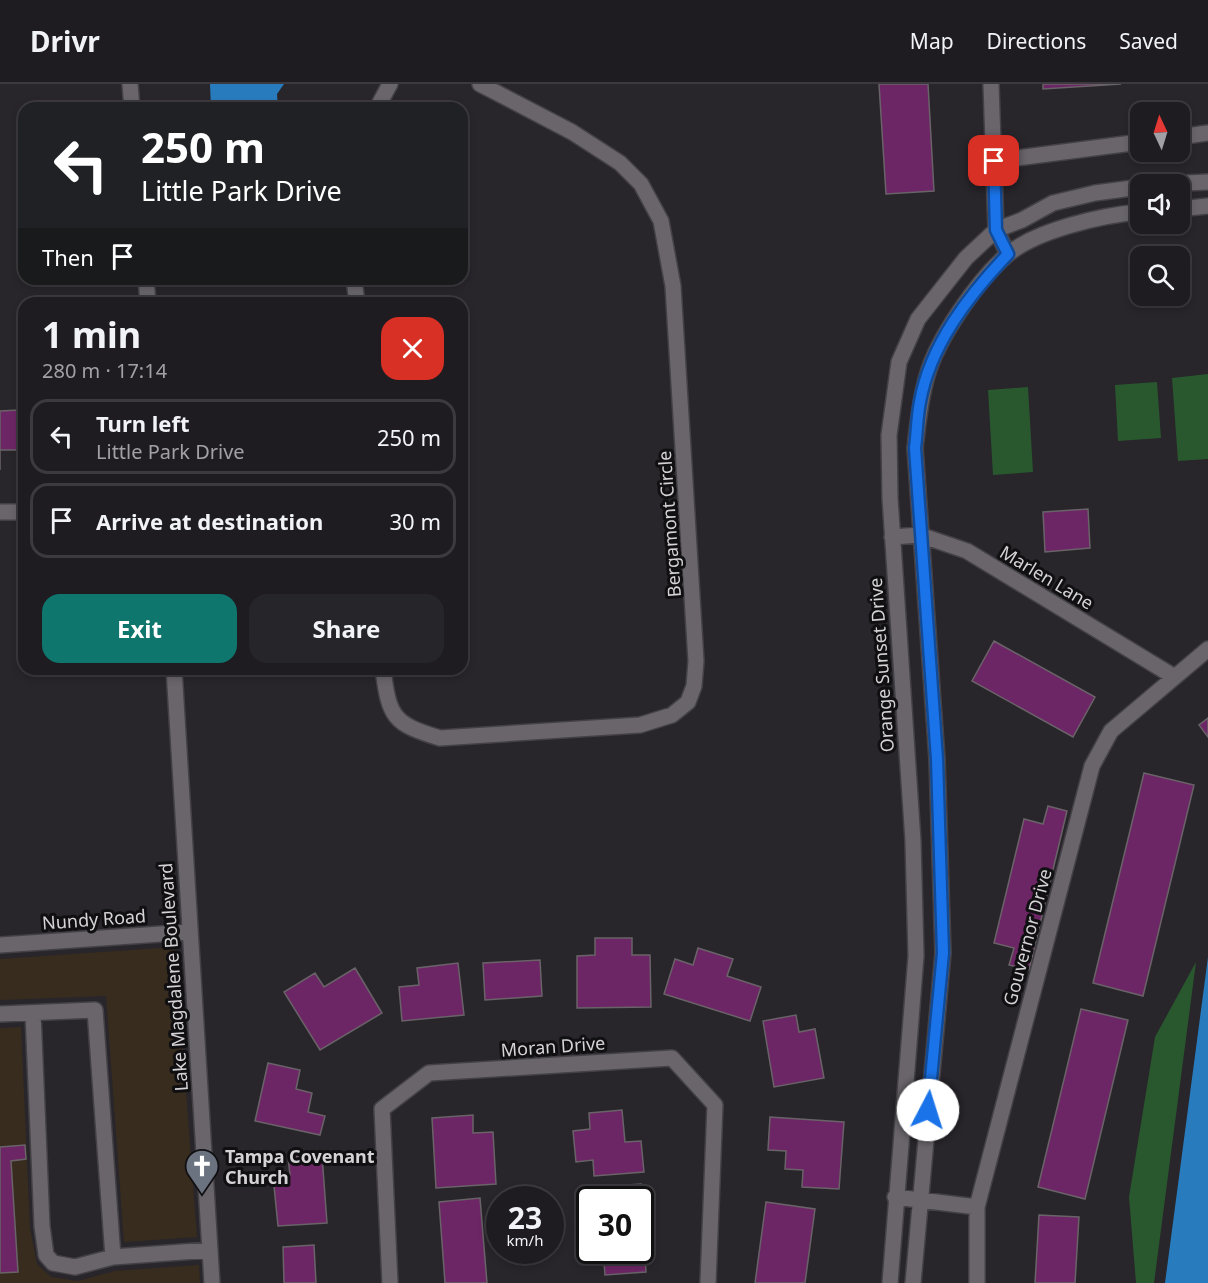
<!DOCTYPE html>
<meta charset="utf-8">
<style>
:root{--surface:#1e1c20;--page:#262529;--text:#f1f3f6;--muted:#a1a1a5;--line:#3c3a3e;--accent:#0f766e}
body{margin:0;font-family:"Noto Sans",sans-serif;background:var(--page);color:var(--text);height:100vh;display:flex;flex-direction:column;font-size:22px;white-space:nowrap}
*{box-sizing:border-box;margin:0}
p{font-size:20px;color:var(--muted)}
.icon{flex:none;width:33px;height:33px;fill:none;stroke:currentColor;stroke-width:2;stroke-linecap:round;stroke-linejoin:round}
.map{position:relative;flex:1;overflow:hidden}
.drawer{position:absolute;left:18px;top:213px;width:450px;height:378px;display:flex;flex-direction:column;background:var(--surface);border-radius:18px;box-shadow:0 3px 9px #0003,0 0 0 2px var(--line)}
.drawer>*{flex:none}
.hud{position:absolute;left:18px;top:18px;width:450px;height:183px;border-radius:18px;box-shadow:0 3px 9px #0003,0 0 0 2px var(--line);background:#202124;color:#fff;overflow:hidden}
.needle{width:39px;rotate:356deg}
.fabs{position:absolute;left:1130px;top:18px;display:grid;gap:12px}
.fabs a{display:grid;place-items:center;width:60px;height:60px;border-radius:12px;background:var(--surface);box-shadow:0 3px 9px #0003,0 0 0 2px var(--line);font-size:30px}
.speed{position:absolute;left:486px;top:1102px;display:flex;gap:12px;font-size:30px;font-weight:700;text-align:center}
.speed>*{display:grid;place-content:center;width:78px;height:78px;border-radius:50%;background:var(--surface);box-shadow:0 3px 9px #0003,0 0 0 2px var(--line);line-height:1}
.speed small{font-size:15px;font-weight:400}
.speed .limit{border:3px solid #111;border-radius:9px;background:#fff;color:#111}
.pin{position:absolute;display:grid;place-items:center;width:51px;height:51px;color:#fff;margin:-26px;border-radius:12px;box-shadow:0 3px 9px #0006}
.me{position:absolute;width:66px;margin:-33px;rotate:5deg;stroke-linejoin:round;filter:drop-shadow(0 0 4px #0008)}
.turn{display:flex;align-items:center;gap:21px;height:126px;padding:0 24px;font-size:27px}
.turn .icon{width:78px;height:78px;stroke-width:2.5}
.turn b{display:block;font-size:42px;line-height:51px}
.then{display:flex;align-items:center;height:57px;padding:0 24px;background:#0003;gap:12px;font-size:22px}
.round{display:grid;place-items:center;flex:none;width:63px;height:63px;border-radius:18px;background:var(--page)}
.overview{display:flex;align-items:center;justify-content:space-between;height:102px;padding:0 24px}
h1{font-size:36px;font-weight:700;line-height:45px}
.cta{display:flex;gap:12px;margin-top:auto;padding:12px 24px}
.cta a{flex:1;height:69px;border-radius:18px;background:var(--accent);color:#fff;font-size:24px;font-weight:700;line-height:69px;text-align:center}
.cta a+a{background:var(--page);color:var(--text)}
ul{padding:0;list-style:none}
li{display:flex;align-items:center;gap:18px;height:75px;margin:0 12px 9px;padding:0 12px;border:3px solid var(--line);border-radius:18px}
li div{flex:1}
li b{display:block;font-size:22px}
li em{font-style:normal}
header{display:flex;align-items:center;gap:36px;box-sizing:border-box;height:84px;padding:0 30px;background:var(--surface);border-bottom:2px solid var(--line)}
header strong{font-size:28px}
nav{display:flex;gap:33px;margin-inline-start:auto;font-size:21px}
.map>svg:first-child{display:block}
.commercial{fill:#382c1e}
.green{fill:#29582e}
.water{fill:#287cbd}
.building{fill:#6d2665;stroke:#696368;stroke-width:1.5}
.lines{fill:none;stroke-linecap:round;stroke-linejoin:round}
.minor-casing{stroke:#444146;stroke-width:18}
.minor{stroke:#69656b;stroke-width:15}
.route-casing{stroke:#114b97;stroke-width:15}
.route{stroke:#1a73e8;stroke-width:10}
.labels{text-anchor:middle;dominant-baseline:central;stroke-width:6;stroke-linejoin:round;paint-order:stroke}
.street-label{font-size:18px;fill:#d5d3d6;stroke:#100f11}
.poi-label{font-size:18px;font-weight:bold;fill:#d5d3d6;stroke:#100f11;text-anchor:start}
</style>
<header>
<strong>Drivr</strong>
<nav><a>Map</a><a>Directions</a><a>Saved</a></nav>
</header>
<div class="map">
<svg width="1208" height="1199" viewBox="0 0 1208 1199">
<rect width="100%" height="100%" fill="#28252b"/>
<path class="commercial" d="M175,863l22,290 -73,5 -18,-246 -106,4v-41z
M21,943l9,201 7,36 14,13 27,4 37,-10 84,-6 1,18h-200v-255z"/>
<path class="green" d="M1208,290v85l-30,2 -6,-83z
M1157,298l4,56 -43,3 -3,-56z
M1028,303l5,85 -40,3 -5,-85z
M1196,878l-42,321h-18l-7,-86 26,-160z"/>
<path class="water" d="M210,0h74l-7,10 1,14h-67z
M1208,873v326h-43z"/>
<path class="building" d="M879,0h49l6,107 -48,3z
M1043,0h78l-78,5z
M18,326l1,40h-19v20v-59z
M1088,425l2,39 -45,4 -2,-40z
M994,557l101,56 -22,40 -101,-56z
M1208,634v19l-9,-12z
M1144,689l50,12 -51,211 -50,-13z
M1048,722l19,5 -38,159 -20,-5 5,-17 -20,-5 30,-124 19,5z
M595,854h37v17h18l1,52 -74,1v-52l18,-1z
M698,864l35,11 -6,17 34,11 -11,34 -86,-27 11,-35 18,6z
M540,876l2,36 -57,4 -2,-37z
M458,879l6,52 -62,6 -3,-34 20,-2 -2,-17z
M355,884l27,45 -62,37 -36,-58 31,-19 9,14z
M1081,925l47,11 -43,179 -47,-12z
M796,931l3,17 16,-3 9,49 -50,9 -11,-66z
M268,979l32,7 -4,19 16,4 -4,19 17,4 -5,19 -65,-14z
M622,1026l3,32 16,-1 3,31 -50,4 -1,-16 -17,2 -3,-31 17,-2 -1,-16z
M473,1031v18l20,-1 3,52 -60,4 -4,-70z
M770,1033l74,5 -5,67 -37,-2 1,-17 -18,-1 1,-18 -18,-1z
M25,1061l1,14 -15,2 7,111 -18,1v-126z
M322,1071l5,68 -49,3 -5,-50 17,-1 -2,-18z
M641,1100l5,88 -41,3 -2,-24h37v-51h-39l-1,-13z
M480,1114l7,85h-42l-6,-81z
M766,1118l49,7 -10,74h-50z
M590,1121v36h-7l-2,-35z
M1039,1131l40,2 -4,66h-40z
M314,1161l2,38h-32l-1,-36z"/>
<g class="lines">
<g class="minor-casing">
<path id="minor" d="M130,0l2,24
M991,0l5,146 12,24
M377,24l13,-24
M1179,53l29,-4
M994,77l146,-19
M1162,100l46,-2
M1179,125l29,-3
M146,195l2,24
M354,195l3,24
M0,428h24
M892,453l28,-2 47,16 206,125
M174,585l38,614
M383,585c6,48 10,55 57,69l200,-13 32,-10 16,-13 6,-16 2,-25 -23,-375 -12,-65 -20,-37 -21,-21 -48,-31 -92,-48
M0,861l190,-13
M33,929l9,213 4,29 7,8 22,4 38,-10 97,-7
M0,930l95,-4 18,247
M895,1113l82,10
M390,1199l-8,-174 47,-36 243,-15 43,47 -7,178
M890,1199l26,-327 -3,-115 -23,-343 -1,-63 10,-73 19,-43 48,-61 30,-28 26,-10 31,-17 42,-10 45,-6
M913,1199l30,-330 -6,-194 -22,-311c3,-25 5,-49 12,-72 10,-37 51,-96 80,-121 29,-25 96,-40 133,-43
M977,1199v-76l115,-441 19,-35 97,-82"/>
</g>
<use href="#minor" class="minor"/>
</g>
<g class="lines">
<g class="route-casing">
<path id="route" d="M928,1026l15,-157 -6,-194 -22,-311c2,-15 2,-31 5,-46 10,-57 49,-107 88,-148l-12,-24 -2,-69"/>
</g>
<use href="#route" class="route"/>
</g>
<defs>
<g id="church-pin" transform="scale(1.725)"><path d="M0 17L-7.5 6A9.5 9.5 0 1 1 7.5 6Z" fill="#6b7280" stroke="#100f11"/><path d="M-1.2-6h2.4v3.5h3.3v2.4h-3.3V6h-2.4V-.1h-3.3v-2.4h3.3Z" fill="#fff"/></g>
</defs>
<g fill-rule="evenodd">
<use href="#church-pin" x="202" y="1082"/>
</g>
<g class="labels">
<g class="street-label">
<text transform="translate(669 440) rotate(-94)">Bergamont Circle</text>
<text transform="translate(1047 493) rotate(31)">Marlen Lane</text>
<text transform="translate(881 581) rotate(-94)">Orange Sunset Drive</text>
<text transform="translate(94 835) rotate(-4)">Nundy Road</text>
<text transform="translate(1027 853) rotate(-75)">Gouvernor Drive</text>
<text transform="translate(173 893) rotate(-94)">Lake Magdalene Boulevard</text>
<text transform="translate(553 962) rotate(-4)">Moran Drive</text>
</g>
<g class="poi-label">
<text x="225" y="1072">Tampa Covenant<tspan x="225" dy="21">Church</tspan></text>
</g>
</g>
</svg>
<div class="fabs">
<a><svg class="needle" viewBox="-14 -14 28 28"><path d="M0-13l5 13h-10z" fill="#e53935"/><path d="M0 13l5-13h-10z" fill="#a1a1a5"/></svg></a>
<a><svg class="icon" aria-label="sound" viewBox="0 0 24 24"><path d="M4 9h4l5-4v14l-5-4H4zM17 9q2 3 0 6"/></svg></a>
<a><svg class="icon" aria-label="search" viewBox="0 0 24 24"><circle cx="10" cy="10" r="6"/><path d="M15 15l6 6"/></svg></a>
</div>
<div class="speed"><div>23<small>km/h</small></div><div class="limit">30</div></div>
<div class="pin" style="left:994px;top:77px;background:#d93025"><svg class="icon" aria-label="arrive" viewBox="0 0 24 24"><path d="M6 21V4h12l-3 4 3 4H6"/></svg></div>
<svg class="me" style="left:928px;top:1026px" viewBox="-20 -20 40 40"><circle r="19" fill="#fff"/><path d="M0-13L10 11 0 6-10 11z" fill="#1a73e8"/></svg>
<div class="hud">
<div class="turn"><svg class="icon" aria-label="left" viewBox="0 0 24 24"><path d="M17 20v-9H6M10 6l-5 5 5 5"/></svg><div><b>250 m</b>Little Park Drive</div></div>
<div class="then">Then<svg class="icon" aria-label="arrive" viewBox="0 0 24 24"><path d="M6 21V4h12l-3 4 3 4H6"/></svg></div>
</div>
<section class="drawer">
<div class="overview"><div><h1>1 min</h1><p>280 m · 17:14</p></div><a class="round" style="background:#d93025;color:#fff"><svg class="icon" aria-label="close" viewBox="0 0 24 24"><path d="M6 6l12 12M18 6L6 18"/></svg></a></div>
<ul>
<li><svg class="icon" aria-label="left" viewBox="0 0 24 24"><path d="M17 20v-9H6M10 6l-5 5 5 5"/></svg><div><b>Turn left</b><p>Little Park Drive</p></div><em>250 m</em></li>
<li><svg class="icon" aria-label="arrive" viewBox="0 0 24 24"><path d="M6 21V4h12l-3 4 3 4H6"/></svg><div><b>Arrive at destination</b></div><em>30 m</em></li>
</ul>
<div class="cta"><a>Exit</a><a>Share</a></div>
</section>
</div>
